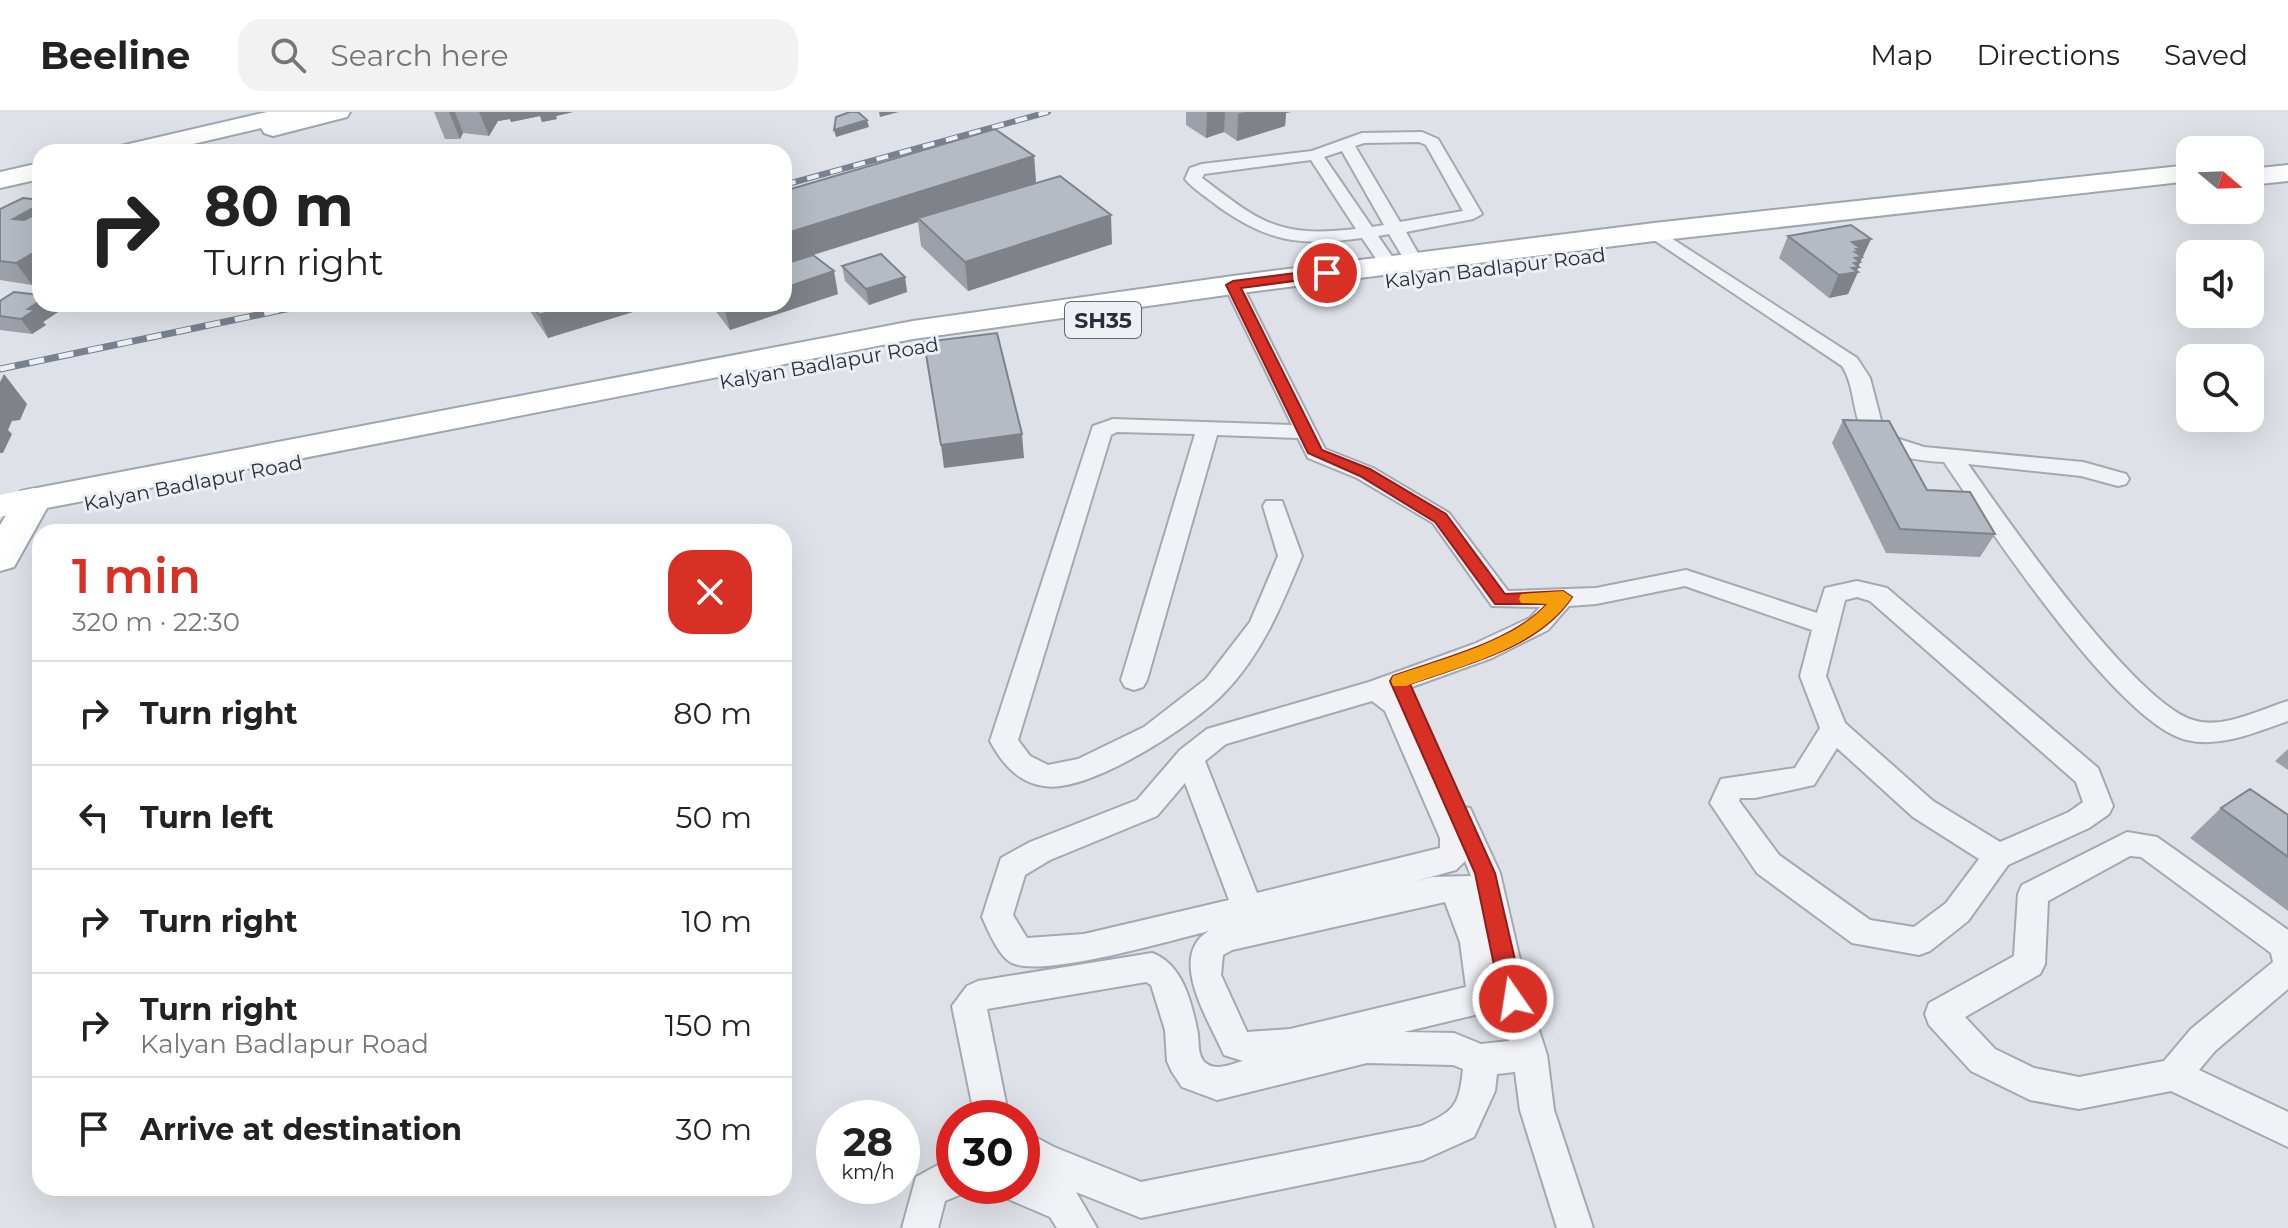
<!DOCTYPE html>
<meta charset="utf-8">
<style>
:root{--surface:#fff;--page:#f2f2f2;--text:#222;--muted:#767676;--line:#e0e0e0;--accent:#d93025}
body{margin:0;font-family:Montserrat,sans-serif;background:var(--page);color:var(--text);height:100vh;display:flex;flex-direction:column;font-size:30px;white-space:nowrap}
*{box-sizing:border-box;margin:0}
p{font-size:26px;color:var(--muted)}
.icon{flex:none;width:44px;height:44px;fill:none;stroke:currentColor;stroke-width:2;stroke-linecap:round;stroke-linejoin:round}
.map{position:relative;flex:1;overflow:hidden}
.sheet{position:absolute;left:32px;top:412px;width:760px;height:672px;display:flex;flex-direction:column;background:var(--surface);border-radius:24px;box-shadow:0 8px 32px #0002}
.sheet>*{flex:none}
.hud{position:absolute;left:32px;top:32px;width:760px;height:168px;border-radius:24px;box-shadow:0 8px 32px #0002;background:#fff;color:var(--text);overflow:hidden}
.needle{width:52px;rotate:109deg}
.buttons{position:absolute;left:2176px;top:24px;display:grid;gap:16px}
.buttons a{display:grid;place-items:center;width:88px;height:88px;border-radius:16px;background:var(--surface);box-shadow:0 8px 32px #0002;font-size:40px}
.speed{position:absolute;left:816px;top:988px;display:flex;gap:16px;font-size:40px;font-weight:700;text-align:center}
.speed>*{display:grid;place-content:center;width:104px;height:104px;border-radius:50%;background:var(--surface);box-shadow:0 8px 32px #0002;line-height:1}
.speed small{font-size:20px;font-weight:400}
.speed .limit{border:12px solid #d22;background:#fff;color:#111}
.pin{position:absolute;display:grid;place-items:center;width:68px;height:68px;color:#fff;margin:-34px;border:4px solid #fff;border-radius:50%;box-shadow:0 2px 8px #0007}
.me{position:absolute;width:88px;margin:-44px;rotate:347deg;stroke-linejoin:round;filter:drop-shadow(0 0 6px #0008)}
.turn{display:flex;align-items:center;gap:28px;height:168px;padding:0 40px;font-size:36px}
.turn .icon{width:104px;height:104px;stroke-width:2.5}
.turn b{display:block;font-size:56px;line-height:68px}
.round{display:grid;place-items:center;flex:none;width:84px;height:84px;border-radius:24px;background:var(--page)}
.overview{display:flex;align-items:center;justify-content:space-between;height:136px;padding:0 40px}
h1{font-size:48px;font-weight:600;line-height:60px;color:var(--accent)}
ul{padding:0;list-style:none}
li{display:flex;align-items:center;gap:24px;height:104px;padding:0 40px;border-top:2px solid var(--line)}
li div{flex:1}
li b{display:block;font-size:30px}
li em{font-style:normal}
header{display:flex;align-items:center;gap:48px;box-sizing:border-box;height:112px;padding:0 40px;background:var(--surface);border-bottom:2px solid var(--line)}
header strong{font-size:38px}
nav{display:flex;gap:44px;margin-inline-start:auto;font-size:28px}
.search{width:560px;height:72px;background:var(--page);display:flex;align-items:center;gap:20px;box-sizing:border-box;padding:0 28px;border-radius:24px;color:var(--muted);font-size:30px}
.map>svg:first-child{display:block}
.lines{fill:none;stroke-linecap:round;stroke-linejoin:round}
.street-casing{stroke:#a3a9b2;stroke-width:4}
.primary-casing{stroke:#9da6b3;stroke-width:4}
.street{fill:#f1f2f6;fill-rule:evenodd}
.secondary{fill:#fff;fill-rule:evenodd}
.primary{fill:#fff;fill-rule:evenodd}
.rail-far1-casing{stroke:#788191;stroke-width:6}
.rail-casing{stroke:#788191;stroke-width:7}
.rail-far1{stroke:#edf1f5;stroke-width:4;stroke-dasharray:12;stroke-linecap:butt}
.rail{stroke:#edf1f5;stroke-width:5;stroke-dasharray:15;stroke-linecap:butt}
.wall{fill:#9ca1a9}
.shaded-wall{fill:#7f8389}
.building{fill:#b5bbc4;stroke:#7f8389;stroke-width:2}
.route{fill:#d93025;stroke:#8d1f18;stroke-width:2}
.slow{fill:#f59e0b}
.labels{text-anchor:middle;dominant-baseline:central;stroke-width:6;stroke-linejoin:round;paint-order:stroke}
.far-street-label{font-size:20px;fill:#272f3e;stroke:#edf1f5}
.shield{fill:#edf1f5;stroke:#626975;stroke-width:2}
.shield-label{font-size:22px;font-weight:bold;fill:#272f3e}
</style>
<header>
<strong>Beeline</strong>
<div class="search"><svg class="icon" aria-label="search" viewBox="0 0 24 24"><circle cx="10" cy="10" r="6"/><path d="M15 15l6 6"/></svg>Search here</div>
<nav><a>Map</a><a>Directions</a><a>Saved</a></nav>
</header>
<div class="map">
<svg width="2288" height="1116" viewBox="0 0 2288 1116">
<rect width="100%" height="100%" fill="#dee2e8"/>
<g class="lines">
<g class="street-casing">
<path id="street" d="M1422,20l16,7 44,75 -9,5 -67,13 17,30 -9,5 -6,-1 -19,-32 -11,2 20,29 -9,5 -6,-1 -21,-31c-61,8 -92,5 -143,-31 -11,-9 -25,-17 -34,-28l5,-11 12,-4 110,-13 50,-18zM1419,30l7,3 37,66 -63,11 -45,-76 9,-3zM1342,39l42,74 -12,2 -48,-70zM1311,48l45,69c-77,9 -95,-6 -154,-51l2,-4z
M1654,115l203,131 13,20 13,50 13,10 28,9 159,15 43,12 3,5 -3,5 -8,2 -37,-10 -113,-12c39,56 166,238 225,256 29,10 68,-11 95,-19v20c-32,11 -67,27 -101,19 -68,-15 -201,-216 -243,-278 -24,-1 -68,-6 -81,-30 -11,-20 -8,-46 -21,-66l-194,-130 -3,-4z
M1233,167l9,6 83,164 48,19 76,45 59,78 88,-3 90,-18 131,43 8,-25 32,-7 30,7 211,180 15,38 -4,8 -20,14 -81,37 -40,56 -38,30 -11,4 -67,-12 -95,-70 -47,-70 11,-24 74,-11 25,-40 -20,-52 12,-46 -127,-44 -89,18 -27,2 -21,24 -56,28 -94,34 11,13 46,101 15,2 30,65 29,126 18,56 7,55 39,118h-36l-37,-118 -5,-38 -18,2 -2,17 -21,46 -51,23 -282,58 -65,-26 21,36h-40l-7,-11 -42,-18 -5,-13h19v-18l4,2 -4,-2v-38l32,17 87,35 280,-56c33,-15 38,-19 42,-57l-10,-4 -86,-2 -150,37 -35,-13 -10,-15 -5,-11 -2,-31 -14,-45 -5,-3 -159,27 22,109h-34l-23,-112 15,-20 11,-5 174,-28c30,11 39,47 45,76 3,11 -1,28 10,35 10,7 25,0 36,-3l-19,-6c-14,-33 -58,-99 -15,-124 -37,9 -166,47 -197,32 -13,-6 -24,-33 -30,-46l19,-59 29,-16 107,-42 43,-50 27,-21 162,-47 105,-38 56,-26 10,-11 -48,-1 -59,-83 -76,-45 -49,-20 -10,-20 -81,-3 -70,245 -4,7 -9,3 -9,-3 -4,-7 74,-246 -78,-2 -6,3 -93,305 12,16 18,9 30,-6 66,-32 62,-48 44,-57 28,-66 -15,-50 3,-5h16l20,55c-20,49 -40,98 -78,137 -30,32 -136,101 -180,93 -27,-4 -42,-23 -54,-45l103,-315 20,-7 179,6 -68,-140zM1857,485l13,4 206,181 7,20 -14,10 -69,30 -67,-41 -88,-78 -19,-47 19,-76zM1372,589l13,10 55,127v10l-183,45 -52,-132 21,-17zM1837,636l76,69 66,42 -33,44 -32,24 -44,-7 -91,-65 -40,-54 1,-3h15l59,-13zM1185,671l44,117 -145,34 -57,4 -14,-23 12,-40 25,-15 107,-44zM1465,749l6,15 -39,1 -20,5 44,-12zM1445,790l15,40 6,45 -176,42 -43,3 -26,-57 2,-20 9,-5zM1498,890l11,39 -28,3 -27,-11 -50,-1 79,-19 11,-5z
M2127,720l30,5 131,93v59l-73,62 -16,19 89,42v35l-117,-56 -92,18 -49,-9 -59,-29 -42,-46 -4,-11 4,-11 85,-47 4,-62 4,-9zM2130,744l11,1 130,96 2,9 -82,67 -27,32 -85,16 -45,-9 -39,-19 -30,-32 75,-43 5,-10 3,-63z
M947,1048l7,1v25h15l-2,6 -22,9 -7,27h-36l14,-51z"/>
</g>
<g class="primary-casing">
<path id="primary" d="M267,0h83l-3,5 -74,19 -9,-3 -3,-5 -102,24h-47l4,-5z
M40,51v16l-40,9v-16z
M2190,53v16l-536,60 -421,53 -320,45 -866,169 -33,59 -14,4v-46l21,-34 892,-170 320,-45 421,-53z
M2288,53v16l-38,4v-16z"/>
</g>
<use href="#street" class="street"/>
<path class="secondary" d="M34,376l12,4 5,7 -5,7 -46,11v-22z"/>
<use href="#primary" class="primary"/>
<g class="rail-far1-casing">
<path id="rail-far1" d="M784,73l264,-73
M291,196l17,-4"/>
</g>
<g class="rail-casing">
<path id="rail" d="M0,257l300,-63"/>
</g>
<use href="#rail-far1" class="rail-far1"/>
<use href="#rail" class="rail"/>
</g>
<path class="wall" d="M434,0h139l-17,4 1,3 -15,3 -2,-6 -29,6 -1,-3 -12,2 -9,15 -26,-3 -3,6h-15z
M1186,0h105l-5,1 -1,13 -48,15 -13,-9 -18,6 -20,-13z
M1034,44l2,27 76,61 -144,47 -47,-45 -3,-24 -105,33 25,39 -108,36 -16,-21 -2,-5h72v-113z
M40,88v80l-8,5 -32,-5v-71z
M1788,124l83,3 -13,27 -1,5 1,1 -10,22 -19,4 -50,-40z
M842,154l63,11 2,15 -38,13 -24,-24z
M0,189l53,3 5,8 -15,10 3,3 -14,9 -32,-4z
M525,192h134l-111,34z
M1843,308l84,70 68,44 -15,23 -94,-4 -54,-110z
M2288,637v21l-13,-9z
M2221,696l67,7v96l-98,-73z"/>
<path class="shaded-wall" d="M449,0h6l8,21 -3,6z
M479,0h94l-17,4 1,3 -15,3 -2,-6 -29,6 -1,-3 -12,2 -9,15z
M879,0h20l-19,5z
M1207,0h18l-1,20 -18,6z
M1245,0h46l-5,1 -1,13 -48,15 1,-27z
M867,8l2,7 -33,10 -2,-7z
M1034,44l2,28 -118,34v4l-134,42v-30z
M40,92v30l-27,-15z
M1111,103l1,29 -144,47 -3,-29z
M1871,127l-13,28h1l-3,5h2l-10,22 -19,4 23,-56z
M40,137v31l-8,5 -16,-22z
M834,159l4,23 -108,36 -6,-23 10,-3h50v-16z
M905,165l2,15 -38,13 -3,-16z
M40,189v3h13l5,8 -15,10 3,3 -14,9 -11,-15 7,-10z
M575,192h84l-111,34 -9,-23z
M4,262l23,30 -7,16 -8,1 -4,9 4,4 -9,19h-3v-71z
M1022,322l2,24 -80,10 -3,-23z"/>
<path class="building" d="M850,0h8l9,8 -33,10 2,-13z
M995,17l39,27 -250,78v-43z
M1060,64l51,39 -146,47 -47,-44z
M23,86l17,2v4l-27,15 11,1 16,-8v37l-24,14 -16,-2v-52z
M1851,113l20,14 -19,3 8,6 -4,1 4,3h-5l7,5 -7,1 5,4 -6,1 5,4 -7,1 6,4 -19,3 -51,-39z
M881,142l24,23 -39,12 -24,-23z
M813,143l21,16 -50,17v-24z
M14,180l26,3v6l-12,8 7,1 -14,9 -21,-3v-15z
M532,192h43l-36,11z
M997,221l25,101 -81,11 -17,-103z
M1843,308l46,1 38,69 43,2 25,42 -95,-5z
M2250,677l38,26v42l-67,-49z"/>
<path class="route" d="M1327,157l4,1v6l-90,12 81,162 48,19 76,45 59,80 58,-3 9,6c-34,52 -107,67 -162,87l85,189 29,126 -3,8 -8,3 -8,-3 -4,-8 -26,-126 -85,-192 3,-5c48,-17 120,-34 154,-72h-52l-60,-82 -75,-46 -52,-23 -82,-168 7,-4z"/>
<path class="slow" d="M1563,479l9,6c-35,52 -110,68 -166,89h-13l-2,-5 2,-5c48,-17 120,-34 154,-72l-26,-1 -2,-4 2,-5z"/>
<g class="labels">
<g class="far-street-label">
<text transform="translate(1495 156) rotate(-7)">Kalyan Badlapur Road</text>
<text transform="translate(829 251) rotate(-10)">Kalyan Badlapur Road</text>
<text transform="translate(193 371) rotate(-11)">Kalyan Badlapur Road</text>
</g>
<rect class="shield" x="1065" y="190" width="76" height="36" rx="6"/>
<g class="shield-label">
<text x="1103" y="208">SH35</text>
</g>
</g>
</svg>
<div class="buttons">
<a><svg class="needle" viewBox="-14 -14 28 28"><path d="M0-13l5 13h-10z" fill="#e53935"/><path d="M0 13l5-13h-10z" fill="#767676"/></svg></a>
<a><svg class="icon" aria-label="sound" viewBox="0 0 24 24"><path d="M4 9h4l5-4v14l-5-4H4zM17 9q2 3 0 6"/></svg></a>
<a><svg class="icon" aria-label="search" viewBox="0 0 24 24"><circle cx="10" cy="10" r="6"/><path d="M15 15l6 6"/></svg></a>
</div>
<div class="speed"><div>28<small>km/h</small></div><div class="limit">30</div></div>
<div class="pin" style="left:1327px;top:161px;background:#d93025"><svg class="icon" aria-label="arrive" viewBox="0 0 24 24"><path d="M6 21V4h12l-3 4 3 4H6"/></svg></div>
<svg class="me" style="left:1513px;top:887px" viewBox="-20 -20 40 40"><circle r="17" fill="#d93025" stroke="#fff" stroke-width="3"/><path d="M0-11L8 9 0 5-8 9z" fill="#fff"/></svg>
<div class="hud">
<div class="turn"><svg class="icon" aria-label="right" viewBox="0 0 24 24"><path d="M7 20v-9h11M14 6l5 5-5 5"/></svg><div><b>80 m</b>Turn right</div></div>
</div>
<section class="sheet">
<div class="overview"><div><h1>1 min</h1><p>320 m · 22:30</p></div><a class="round" style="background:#d93025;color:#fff"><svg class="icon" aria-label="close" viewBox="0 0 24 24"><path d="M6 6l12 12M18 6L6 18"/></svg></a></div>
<ul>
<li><svg class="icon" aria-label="right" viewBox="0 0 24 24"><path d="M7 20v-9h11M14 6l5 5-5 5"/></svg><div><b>Turn right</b></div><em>80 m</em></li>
<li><svg class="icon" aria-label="left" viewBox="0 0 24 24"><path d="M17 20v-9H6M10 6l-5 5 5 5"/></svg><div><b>Turn left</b></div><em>50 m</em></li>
<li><svg class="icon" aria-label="right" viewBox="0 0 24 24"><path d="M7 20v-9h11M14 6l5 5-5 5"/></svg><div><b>Turn right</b></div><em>10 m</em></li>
<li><svg class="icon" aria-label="right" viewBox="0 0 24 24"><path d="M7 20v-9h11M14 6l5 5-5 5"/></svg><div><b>Turn right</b><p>Kalyan Badlapur Road</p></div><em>150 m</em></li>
<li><svg class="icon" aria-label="arrive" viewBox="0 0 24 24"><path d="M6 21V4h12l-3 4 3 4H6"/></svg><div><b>Arrive at destination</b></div><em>30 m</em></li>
</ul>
</section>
</div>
